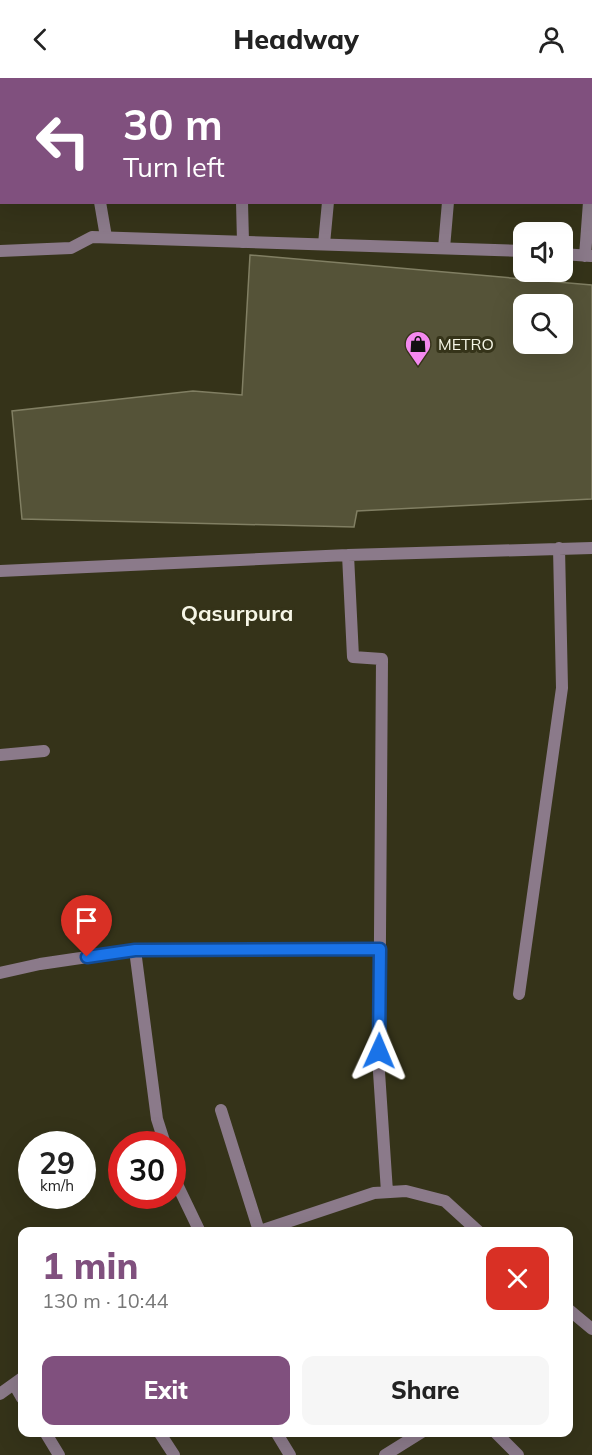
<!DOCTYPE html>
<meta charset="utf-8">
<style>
:root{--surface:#fff;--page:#f6f6f6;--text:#222;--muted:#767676;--accent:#80507e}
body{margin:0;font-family:Mulish,sans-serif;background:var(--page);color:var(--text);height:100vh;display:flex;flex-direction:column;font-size:22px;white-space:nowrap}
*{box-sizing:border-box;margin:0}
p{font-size:20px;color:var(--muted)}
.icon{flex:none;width:33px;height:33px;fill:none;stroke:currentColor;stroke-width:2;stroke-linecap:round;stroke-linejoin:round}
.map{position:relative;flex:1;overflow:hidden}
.drawer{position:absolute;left:18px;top:1149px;width:555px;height:210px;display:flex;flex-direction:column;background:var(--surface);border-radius:12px;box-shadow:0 6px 24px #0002}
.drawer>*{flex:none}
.top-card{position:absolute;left:0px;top:0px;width:592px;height:126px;box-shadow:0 6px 24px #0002;background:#80507e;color:#fff;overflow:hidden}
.controls{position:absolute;left:513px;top:144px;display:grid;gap:12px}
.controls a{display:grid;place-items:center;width:60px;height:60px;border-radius:12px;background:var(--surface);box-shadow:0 6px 24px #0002;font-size:30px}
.speed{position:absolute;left:18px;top:1053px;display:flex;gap:12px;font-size:30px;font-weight:700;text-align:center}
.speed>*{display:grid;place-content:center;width:78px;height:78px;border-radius:50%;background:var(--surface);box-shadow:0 6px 24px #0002;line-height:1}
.speed small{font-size:15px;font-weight:400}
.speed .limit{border:9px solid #d22;background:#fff;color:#111}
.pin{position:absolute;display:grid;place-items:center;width:51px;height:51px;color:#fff;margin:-62px -26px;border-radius:50% 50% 50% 0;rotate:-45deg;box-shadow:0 0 6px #0007}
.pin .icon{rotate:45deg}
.me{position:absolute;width:66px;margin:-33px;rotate:1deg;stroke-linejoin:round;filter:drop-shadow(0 0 4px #0008)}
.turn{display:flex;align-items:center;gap:21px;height:126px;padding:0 24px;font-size:27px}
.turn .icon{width:78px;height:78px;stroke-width:2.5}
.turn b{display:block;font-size:42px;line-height:51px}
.round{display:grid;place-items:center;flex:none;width:63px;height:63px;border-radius:12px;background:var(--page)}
.overview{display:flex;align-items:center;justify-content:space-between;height:102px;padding:0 24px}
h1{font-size:36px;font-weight:800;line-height:45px;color:var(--accent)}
.button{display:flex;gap:12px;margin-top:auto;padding:12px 24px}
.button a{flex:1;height:69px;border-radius:12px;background:var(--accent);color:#fff;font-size:24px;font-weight:800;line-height:69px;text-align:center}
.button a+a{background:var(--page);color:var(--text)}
header{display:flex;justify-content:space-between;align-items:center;height:78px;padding:0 24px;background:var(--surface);font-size:27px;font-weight:800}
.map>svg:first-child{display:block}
.building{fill:#555338;stroke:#817f63;stroke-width:1.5;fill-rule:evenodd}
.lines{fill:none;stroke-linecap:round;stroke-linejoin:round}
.lane{stroke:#8b7a8a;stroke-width:12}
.street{stroke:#8b7a8a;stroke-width:12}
.route-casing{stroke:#114b97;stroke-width:15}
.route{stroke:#1a73e8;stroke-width:10}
.labels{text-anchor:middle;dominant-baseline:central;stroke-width:6;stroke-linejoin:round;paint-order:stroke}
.poi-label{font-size:16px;fill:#f6f6e6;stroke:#353319;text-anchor:start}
.district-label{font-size:22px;font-weight:bold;fill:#f6f6e6;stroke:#353319}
</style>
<header><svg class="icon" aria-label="back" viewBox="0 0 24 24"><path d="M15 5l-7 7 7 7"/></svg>Headway<svg class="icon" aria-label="person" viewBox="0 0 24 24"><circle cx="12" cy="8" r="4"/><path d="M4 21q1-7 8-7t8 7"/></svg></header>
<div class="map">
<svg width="592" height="1377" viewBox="0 0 592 1377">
<rect width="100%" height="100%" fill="#353319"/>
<path class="building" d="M250,177l342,30v214l-235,12 -3,16 -332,-8 -10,-108 181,-20 49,4zM524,226h38v40h-38z"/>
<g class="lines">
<path class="lane" d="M86,0v2
M240,0v2
M333,0l1,2
M0,101h2
M100,124l6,35
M242,124l1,40
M324,166l4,-42
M444,170l4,-46"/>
<path class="street" d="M442,2v-2
M591,48l1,1
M591,101l1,-13
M0,173l71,-3 21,-11 432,14
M562,176l29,2
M585,178l4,-54
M348,477l5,102 29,2 -3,413 8,120
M0,493l348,-16 244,-7
M0,677l44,-4
M135,872l22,169 8,25
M0,895l40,-9 95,-14 245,-1
M519,916l43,-306 -3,-140
M221,1032l38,121
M172,1093l3,9 25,52
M257,1154l117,-39 32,-2 39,10 34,31
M568,1231l24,20
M14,1306l8,14
M0,1316l22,-16
M45,1354l14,23
M159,1354l15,23
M276,1354l14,23
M495,1354l23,23
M385,1377l37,-23"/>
</g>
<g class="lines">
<g class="route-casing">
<path id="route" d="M87,879l48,-7 245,-1 -1,102"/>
</g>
<use href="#route" class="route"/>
</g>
<defs>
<g id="shop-pin" transform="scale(1.35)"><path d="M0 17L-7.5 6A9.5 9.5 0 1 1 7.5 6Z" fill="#f489ef" stroke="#353319"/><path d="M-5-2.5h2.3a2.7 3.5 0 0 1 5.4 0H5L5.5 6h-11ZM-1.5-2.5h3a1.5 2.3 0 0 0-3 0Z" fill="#111"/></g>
</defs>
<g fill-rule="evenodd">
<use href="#shop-pin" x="418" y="266"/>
</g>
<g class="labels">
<g class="poi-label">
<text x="438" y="266">METRO</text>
</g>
<g class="district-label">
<text x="237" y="535">Qasurpura</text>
</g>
</g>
</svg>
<div class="controls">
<a><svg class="icon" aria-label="sound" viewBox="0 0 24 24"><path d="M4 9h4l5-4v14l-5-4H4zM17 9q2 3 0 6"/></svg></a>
<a><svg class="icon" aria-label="search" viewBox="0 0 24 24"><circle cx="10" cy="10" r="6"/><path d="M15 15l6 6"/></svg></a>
</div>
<div class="speed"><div>29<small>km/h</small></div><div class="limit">30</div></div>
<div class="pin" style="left:87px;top:879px;background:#d93025"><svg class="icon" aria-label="arrive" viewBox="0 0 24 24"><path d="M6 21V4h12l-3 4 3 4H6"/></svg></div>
<svg class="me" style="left:379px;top:973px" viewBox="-20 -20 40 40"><path d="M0-17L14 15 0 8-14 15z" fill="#1a73e8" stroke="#fff" stroke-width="4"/></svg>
<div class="top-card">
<div class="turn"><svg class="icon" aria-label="left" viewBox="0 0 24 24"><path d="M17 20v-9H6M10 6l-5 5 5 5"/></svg><div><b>30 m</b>Turn left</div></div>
</div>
<section class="drawer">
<div class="overview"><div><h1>1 min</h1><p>130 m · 10:44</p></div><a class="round" style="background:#d93025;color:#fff"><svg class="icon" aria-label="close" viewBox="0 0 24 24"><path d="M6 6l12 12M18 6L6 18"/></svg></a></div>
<div class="button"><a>Exit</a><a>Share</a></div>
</section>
</div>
